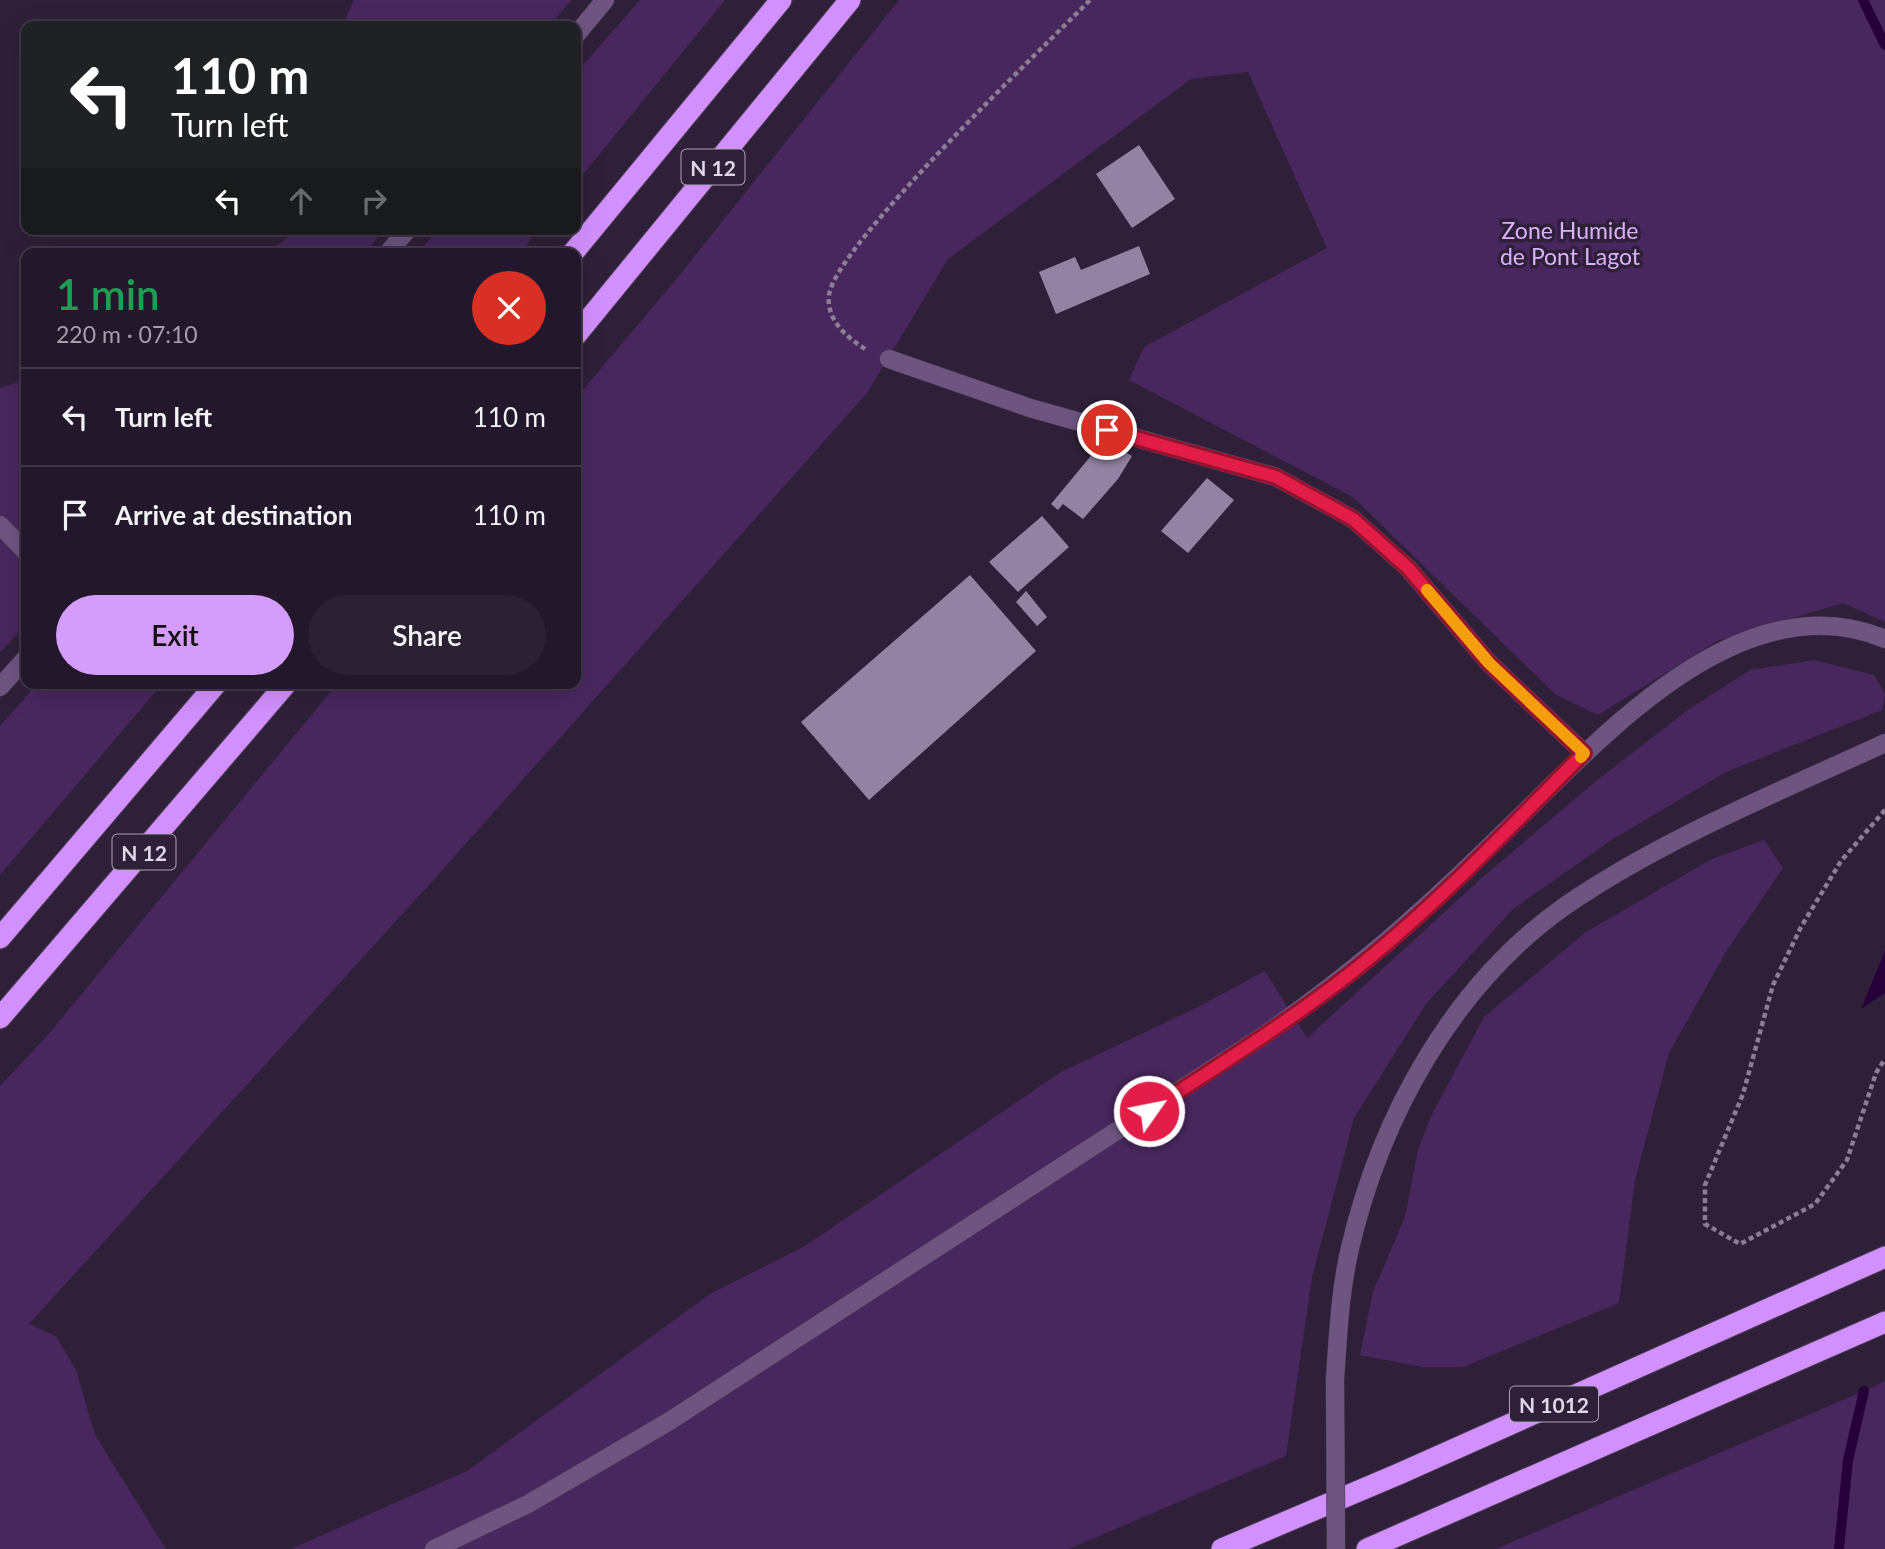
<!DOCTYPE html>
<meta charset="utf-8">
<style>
:root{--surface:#23182b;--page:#2b2133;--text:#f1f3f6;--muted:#a3a0a9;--line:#403747;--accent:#d49cfb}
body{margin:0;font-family:Lato,sans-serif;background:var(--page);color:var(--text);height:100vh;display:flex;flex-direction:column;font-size:26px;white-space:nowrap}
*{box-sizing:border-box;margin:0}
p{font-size:23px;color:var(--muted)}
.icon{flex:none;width:38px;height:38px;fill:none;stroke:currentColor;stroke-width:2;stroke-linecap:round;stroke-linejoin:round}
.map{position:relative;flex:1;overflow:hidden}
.drawer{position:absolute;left:21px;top:248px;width:560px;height:441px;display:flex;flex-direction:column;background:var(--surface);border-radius:14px;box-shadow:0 7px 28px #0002,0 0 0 2px var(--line)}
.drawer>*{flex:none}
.guide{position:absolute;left:21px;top:21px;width:560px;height:214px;border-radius:14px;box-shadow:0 7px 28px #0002,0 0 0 2px var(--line);background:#202124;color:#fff;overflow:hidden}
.pin{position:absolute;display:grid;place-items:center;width:60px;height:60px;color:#fff;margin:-30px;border:4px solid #fff;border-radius:50%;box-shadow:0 2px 7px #0007}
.me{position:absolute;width:77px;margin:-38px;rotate:57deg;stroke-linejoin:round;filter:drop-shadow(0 0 5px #0008)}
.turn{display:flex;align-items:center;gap:24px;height:147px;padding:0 35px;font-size:32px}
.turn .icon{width:91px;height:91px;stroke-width:2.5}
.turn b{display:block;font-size:49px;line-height:60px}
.lanes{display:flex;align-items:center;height:66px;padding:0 35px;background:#0003;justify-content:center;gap:35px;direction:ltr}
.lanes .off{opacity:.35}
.round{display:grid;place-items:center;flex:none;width:74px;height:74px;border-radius:37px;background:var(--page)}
.head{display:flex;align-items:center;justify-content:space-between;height:119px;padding:0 35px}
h1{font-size:42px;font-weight:600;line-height:52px;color:#1e9e55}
.cta{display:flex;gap:14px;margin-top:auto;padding:14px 35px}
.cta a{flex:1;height:80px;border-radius:42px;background:var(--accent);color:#111;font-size:28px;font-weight:600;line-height:80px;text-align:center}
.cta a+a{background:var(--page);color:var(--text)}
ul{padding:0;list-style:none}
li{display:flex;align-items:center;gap:21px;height:98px;padding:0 35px;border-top:2px solid var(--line)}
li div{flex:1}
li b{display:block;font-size:26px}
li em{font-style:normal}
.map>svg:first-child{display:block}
.green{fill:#48275e}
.water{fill:#27003b}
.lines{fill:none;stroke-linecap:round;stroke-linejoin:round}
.stream{stroke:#27003b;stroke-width:10}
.building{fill:#9382a1}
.minor-casing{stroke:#4b3d55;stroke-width:19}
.highway-casing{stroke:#4b3d55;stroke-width:23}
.path{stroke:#8a7e93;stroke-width:4.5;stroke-dasharray:5 3.5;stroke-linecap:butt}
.minor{stroke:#6e5581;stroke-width:18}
.highway{stroke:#d290fe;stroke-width:21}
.minor-bridge-casing{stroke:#4b3d55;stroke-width:19;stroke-linecap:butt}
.minor-bridge{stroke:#6e5581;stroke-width:18}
.route-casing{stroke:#92132f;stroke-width:18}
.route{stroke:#e11d48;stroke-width:12}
.slow{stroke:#f59e0b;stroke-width:12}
.labels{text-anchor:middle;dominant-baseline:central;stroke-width:7;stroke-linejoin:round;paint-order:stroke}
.shield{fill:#2f2039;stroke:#aba0b3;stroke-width:2}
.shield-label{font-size:21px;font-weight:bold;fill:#e0d7e7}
.park-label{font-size:23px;fill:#dab0f9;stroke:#2f2039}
</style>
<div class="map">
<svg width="1885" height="1549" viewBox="0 0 1885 1549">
<rect width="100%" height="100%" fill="#2f2039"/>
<path class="green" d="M354,0h217l-21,26h-208z
M640,0h85l-149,183v-110z
M899,0h986v622l-42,-19 -126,38 -119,74 -43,-21 -202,-197 -224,-117 15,-33 183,-99 -79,-176 -57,7 -243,180 -81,134 -430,483 -408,448 27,12 20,34 19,65 71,114h-166v-463l47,-50 290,-352h239v-286l98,-116z
M299,229h86l-21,25h-99z
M439,229h100l-20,25h-102z
M26,380v244l-26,29v-265z
M1814,660l60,15 11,19 -3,16 -156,62 -113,67 -100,70 -87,95 -72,114 -42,159 -26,179 -217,93h-778l176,-78 243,-177 95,-48 256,-174 137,-65 67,-36 42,67 177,-162 112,-95 92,-71 62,-40z
M37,684h125l-162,191v-149z
M1764,840l19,28 -57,84 -57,101 -34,127 -16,123 -156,64h-41l-62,-12 13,-63 32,-75 13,-67 14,-36 52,-97 102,-85 126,-73z
M1885,1381v168h-389l368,-158z"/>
<path class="water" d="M1885,951v42l-24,16z"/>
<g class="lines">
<path class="stream" d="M1863,0l22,45
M1839,1549l9,-89 16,-69"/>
</g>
<path class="building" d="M1139,145l36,54 -43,29 -36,-54z
M1139,246l11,28 -94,40 -17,-42 36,-15 6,13z
M1104,440l28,16 -14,23 -35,40 -20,-15 -5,6 -7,-6z
M1207,478l27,22 -46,53 -27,-22z
M1042,516l27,31 -51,45 -29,-30z
M970,575l66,76 -167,149 -68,-78z
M1026,591l21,26 -10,9 -21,-24z"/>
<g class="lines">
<g class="minor-casing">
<path id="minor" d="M576,35l29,-35
M387,254l21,-25
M889,359l141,49 246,69 77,42 55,49 81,95 95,90
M0,525l26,27
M0,687l26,-29
M1335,1379c3,-44 5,-88 15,-131 31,-132 103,-263 215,-342 99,-68 212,-113 320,-163
M434,1549l94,-45 140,-82 595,-386c54,-38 105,-77 154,-122 41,-36 80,-75 119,-113 86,-85 217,-218 349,-162"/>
</g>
<g class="highway-casing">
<path id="highway" d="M572,254l209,-254
M576,335l274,-335
M0,938l216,-254
M0,1018l286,-334
M1222,1549l179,-76 484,-216
M1367,1549l518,-227"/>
</g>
<path class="path" d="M865,349c-18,-12 -39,-29 -36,-54 6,-49 216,-249 261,-295
M1885,810l-44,51 -40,66 -28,58 -30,109 -38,91v39l35,20 75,-40 32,-44 29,-87 9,-14"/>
<use href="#minor" class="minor"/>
<use href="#highway" class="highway"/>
<g class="minor-bridge-casing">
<path id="minor-bridge" d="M1335,1379l1,170"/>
</g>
<use href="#minor-bridge" class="minor-bridge"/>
</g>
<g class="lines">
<g class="route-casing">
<path id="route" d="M1107,430l169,47 77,42 55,49 81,95 95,90c-76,76 -152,157 -237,223 -63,49 -131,91 -198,135"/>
</g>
<use href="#route" class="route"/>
<path class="slow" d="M1427,590l62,73 95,90 -3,4"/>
</g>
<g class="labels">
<g class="shield">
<rect x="681.5" y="149.5" width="63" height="35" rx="5"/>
<rect x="112.5" y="834.5" width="63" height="35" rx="5"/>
<rect x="1510" y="1386.5" width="88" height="35" rx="5"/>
</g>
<g class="shield-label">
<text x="713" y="167">N 12</text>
<text x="144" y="852">N 12</text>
<text x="1554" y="1404">N 1012</text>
</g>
<g class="park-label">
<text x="1570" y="230">Zone Humide<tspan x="1570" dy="26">de Pont Lagot</tspan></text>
</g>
</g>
</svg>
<div class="pin" style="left:1107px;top:430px;background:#d93025"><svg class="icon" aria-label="arrive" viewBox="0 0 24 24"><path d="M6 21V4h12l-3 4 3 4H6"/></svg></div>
<svg class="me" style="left:1149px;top:1111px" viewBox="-20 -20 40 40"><circle r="17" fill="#e11d48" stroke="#fff" stroke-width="3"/><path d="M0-11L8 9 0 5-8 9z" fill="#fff"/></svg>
<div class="guide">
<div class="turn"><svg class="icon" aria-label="left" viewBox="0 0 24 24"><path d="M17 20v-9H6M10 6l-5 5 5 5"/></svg><div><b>110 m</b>Turn left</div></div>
<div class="lanes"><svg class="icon" aria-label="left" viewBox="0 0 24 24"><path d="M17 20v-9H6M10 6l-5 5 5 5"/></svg><svg class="icon off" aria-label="ahead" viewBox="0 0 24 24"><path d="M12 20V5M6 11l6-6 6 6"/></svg><svg class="icon off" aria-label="right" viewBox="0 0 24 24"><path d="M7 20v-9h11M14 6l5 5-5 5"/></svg></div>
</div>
<section class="drawer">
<div class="head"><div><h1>1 min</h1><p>220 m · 07:10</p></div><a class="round" style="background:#d93025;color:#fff"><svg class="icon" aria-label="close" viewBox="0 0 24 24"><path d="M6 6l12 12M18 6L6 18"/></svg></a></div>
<ul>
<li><svg class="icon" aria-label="left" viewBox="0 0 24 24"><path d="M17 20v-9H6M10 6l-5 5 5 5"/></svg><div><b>Turn left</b></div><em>110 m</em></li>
<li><svg class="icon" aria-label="arrive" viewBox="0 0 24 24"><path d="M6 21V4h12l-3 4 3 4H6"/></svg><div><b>Arrive at destination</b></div><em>110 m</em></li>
</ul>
<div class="cta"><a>Exit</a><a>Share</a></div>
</section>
</div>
